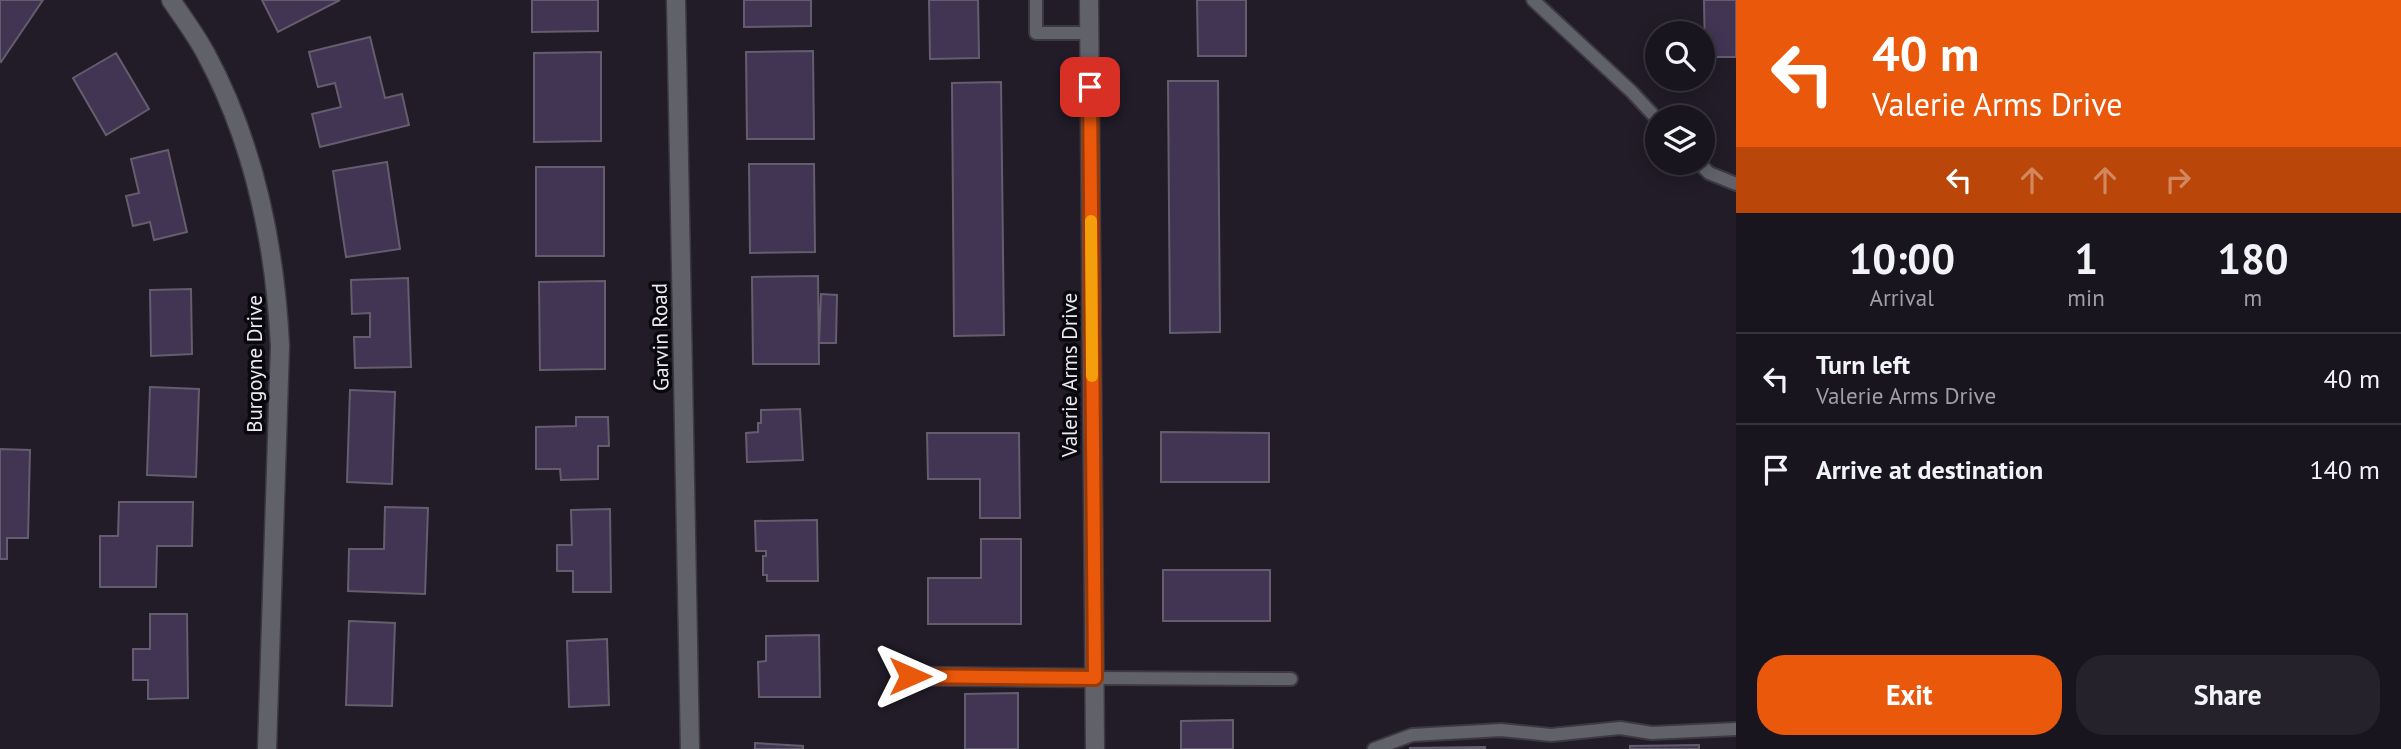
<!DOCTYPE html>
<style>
:root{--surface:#19151e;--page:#26222b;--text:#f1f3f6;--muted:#9f9fa4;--line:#37343c;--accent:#ea580c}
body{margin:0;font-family:"PT Sans",sans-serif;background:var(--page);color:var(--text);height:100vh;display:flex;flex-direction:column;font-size:26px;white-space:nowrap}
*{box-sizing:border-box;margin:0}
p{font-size:23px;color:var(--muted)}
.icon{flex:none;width:38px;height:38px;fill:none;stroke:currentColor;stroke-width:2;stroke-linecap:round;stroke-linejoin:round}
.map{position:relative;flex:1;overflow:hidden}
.details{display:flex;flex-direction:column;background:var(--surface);width:665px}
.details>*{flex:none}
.guide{background:#ea580c;color:#fff;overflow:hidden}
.buttons{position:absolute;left:1645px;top:21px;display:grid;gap:14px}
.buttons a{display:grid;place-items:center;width:70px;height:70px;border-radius:50%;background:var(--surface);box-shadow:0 4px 18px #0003,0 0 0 2px var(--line);font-size:35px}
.pin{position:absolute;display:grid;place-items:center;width:60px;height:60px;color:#fff;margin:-30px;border-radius:14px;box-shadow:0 4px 10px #0006}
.me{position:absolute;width:77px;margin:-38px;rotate:90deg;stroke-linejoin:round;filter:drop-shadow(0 0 5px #0008)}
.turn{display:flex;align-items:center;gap:24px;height:147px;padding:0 21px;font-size:32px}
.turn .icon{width:91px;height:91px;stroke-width:2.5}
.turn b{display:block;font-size:49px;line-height:60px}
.lanes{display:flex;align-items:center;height:66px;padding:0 21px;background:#0003;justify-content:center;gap:35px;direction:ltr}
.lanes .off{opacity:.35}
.eta{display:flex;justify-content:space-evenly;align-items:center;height:119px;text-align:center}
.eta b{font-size:42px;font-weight:700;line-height:49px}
.cta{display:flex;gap:14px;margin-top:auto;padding:14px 21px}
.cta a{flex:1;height:80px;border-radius:28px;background:var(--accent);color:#fff;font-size:28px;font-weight:700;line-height:80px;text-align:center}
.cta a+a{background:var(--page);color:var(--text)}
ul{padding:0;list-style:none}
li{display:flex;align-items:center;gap:21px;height:91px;padding:0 21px;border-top:2px solid var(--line)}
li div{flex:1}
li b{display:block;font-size:26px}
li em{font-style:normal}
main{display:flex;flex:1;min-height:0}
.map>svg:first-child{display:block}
.building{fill:#413553;stroke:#635e6d;stroke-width:2}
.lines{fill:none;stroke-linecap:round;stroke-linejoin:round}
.lane-casing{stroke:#3d3944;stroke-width:16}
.street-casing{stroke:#3d3944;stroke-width:21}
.lane{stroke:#616269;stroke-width:12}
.street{stroke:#616269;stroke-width:18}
.route-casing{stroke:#983908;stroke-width:18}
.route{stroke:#ea580c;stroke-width:12}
.slow{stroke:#f59e0b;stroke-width:12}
.labels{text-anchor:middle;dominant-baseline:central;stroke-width:7;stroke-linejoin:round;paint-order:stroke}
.street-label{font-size:21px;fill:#ece9f2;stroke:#09080d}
</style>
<main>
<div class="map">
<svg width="1736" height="749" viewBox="0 0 1736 749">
<rect width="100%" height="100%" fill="#211c28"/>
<path class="building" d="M0,0h43l-42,62 -1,-1z
M262,0h78l-62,32z
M532,0h66v31l-66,1z
M744,0h67v26l-67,1z
M929,0h49l1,58 -49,1z
M1197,0h49v56h-48z
M1704,0h32v57h-31z
M370,37l15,61 17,-4 7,31 -89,22 -8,-33 29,-7 -6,-24 -17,4 -9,-35z
M813,51l1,88h-67l-1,-87z
M601,52v89l-67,1v-89z
M116,53l33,56 -43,26 -33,-57z
M1168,81h50l2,251 -50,1z
M1001,82l3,253 -50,1 -2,-253z
M168,150l19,82 -33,8 -4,-18 -17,4 -7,-30 13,-3 -8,-34z
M387,162l13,87 -54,8 -13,-86z
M749,164h65l1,88 -65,1z
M536,167h68v89h-68z
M818,276l1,88h-66l-1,-87z
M408,278l3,89 -56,1 -1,-31h16v-24l-18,1 -1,-34z
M605,281v88l-65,1 -1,-88z
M191,289l1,65 -41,2 -1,-66z
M821,294l16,1 -1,48h-17z
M150,387l49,2 -3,88 -49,-2z
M350,390l45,2 -3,92 -45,-2z
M800,409l3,51 -56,2 -1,-29 12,-1v-9h3v-13z
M576,417h32l1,29h-11v33l-37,1 -1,-11h-24v-42l40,-1z
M1161,432l108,1v49h-108z
M927,433h92l1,85h-40v-39h-52z
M0,449l30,1 -2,88h-21v21h-7z
M119,502h74l-1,44h-35l-1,41h-56v-51h18z
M385,507l43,1 -3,86 -77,-3 1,-42h35z
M610,509l1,83h-38v-21h-16v-26h15l-1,-35z
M817,520l1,61h-51v-6h-4v-19h3v-5h-10l-1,-30z
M981,539h40v85h-93v-46h53z
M1163,570h107v51h-107z
M150,614h37l1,84 -40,1v-19h-15v-31h17z
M349,621l46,2 -3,83 -46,-1z
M819,635l1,62h-61l-1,-35 8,-1v-25z
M607,639l2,66 -40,2 -2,-66z
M1018,693v56h-53v-55z
M1233,720v29h-52v-28z
M755,743l48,3v3h-48z
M1699,745v4h-69v-3z
M1485,747v2h-75v-1z"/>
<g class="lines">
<g class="lane-casing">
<path id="lane" d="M1036,0v33h53
M1533,0l99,92 25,27
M1699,163l10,10 27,11
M1095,678l196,1
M1374,749l38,-14 89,-5 50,5 69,-7 32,5 84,-4"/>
</g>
<g class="street-casing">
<path id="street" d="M171,0c12,18 25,35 35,54 49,91 69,190 74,292l-13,403
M676,0l14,749
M1089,0l6,749
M910,676l185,2"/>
</g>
<use href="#lane" class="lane"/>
<use href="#street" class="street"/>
</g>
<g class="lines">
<g class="route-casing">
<path id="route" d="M910,676l185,2 -5,-591"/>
</g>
<use href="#route" class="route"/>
<path class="slow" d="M1091,221l1,155"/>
</g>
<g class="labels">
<g class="street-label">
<text transform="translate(660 337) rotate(-91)">Garvin Road</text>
<text transform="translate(254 364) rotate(-90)">Burgoyne Drive</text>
<text transform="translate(1069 375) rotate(-90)">Valerie Arms Drive</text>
</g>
</g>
</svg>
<div class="buttons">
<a><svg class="icon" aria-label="search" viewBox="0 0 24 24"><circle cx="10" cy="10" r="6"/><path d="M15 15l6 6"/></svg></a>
<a><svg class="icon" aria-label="layers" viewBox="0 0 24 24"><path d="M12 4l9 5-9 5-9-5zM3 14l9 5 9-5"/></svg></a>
</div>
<div class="pin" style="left:1090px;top:87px;background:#d93025"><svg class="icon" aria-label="arrive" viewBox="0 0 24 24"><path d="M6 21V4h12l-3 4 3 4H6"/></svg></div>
<svg class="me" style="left:910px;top:676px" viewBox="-20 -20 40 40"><path d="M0-17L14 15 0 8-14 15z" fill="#ea580c" stroke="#fff" stroke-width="4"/></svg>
</div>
<section class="details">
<div class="guide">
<div class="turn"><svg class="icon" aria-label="left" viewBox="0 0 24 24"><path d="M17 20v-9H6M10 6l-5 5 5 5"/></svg><div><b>40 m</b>Valerie Arms Drive</div></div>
<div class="lanes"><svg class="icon" aria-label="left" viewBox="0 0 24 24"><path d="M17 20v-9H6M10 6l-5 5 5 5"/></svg><svg class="icon off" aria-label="ahead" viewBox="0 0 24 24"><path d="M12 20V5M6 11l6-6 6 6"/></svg><svg class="icon off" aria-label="ahead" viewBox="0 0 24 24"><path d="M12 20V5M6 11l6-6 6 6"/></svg><svg class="icon off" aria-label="right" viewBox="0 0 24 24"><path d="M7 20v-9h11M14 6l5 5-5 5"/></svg></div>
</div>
<div class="eta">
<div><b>10:00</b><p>Arrival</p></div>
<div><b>1</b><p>min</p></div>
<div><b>180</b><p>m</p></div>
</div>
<ul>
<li><svg class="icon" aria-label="left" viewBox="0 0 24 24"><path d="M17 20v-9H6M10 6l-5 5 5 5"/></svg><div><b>Turn left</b><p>Valerie Arms Drive</p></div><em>40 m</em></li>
<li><svg class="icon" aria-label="arrive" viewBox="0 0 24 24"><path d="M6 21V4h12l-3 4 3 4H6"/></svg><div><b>Arrive at destination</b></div><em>140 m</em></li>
</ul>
<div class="cta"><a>Exit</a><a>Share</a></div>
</section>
</main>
